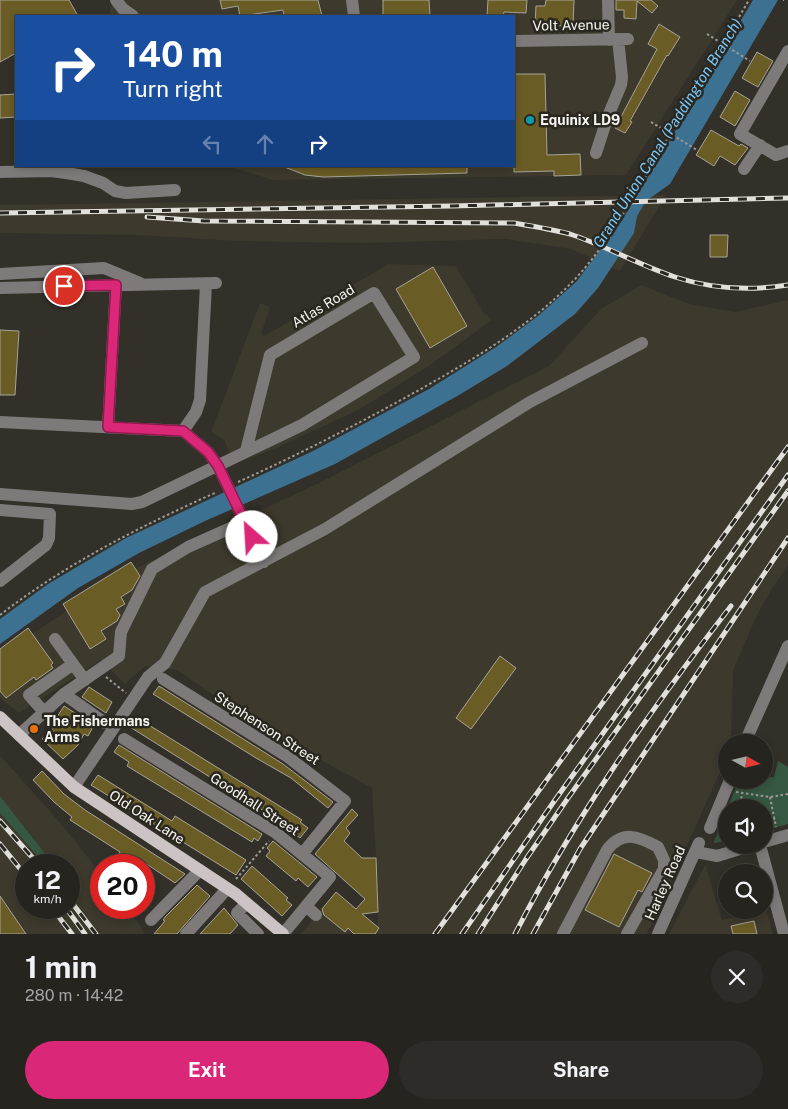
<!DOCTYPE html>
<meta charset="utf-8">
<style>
:root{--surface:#26241f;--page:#2e2c28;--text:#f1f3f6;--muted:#a4a4a4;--line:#42413d;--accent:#db2777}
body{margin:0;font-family:"Public Sans",sans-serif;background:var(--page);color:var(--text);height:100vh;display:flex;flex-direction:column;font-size:19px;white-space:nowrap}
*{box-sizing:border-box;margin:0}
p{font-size:16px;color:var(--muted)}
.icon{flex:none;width:28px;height:28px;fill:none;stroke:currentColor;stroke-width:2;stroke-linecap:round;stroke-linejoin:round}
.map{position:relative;height:934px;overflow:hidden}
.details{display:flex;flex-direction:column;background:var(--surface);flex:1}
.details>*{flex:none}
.top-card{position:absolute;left:15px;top:15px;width:500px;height:152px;border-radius:0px;box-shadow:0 2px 8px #0003,0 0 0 1px var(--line);background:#1a4fa0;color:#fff;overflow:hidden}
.needle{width:32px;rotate:98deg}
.fabs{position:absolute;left:718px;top:734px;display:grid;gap:10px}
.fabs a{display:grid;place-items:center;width:55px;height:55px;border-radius:50%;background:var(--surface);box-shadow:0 2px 8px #0003,0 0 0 1px var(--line);font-size:25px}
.speed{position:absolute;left:15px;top:854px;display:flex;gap:10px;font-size:25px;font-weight:700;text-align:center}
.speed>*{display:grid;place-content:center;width:65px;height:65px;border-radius:50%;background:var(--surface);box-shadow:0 2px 8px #0003,0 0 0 1px var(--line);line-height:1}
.speed small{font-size:12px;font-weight:400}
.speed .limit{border:8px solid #d22;background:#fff;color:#111}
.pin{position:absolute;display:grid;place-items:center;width:42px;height:42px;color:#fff;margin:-21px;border:2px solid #fff;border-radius:50%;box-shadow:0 1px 5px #0007}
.me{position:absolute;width:55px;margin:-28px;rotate:334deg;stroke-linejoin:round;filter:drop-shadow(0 0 4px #0008)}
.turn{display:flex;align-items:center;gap:18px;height:105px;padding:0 25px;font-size:22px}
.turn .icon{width:65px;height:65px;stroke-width:2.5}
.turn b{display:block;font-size:35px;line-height:42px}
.lanes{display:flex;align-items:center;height:48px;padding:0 25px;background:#0003;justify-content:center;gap:25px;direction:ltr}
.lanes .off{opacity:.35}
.round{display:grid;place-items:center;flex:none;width:52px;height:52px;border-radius:26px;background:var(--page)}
.headline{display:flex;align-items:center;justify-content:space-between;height:85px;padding:0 25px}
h1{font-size:30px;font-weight:700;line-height:38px}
.button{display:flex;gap:10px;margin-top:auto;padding:10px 25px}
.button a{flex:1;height:58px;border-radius:30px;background:var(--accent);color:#fff;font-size:20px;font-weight:700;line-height:58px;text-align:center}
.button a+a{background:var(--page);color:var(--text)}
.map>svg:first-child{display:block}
.built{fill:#3d392c}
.green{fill:#365741}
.water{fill:#3d7191}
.building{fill:#6a5c25;stroke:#a6a39a}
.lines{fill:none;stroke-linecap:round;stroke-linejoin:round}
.path{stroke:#9c9b95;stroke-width:2;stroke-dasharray:2.5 2.5;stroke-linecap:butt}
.minor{stroke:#7e7a7a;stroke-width:12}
.major{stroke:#ccc3c4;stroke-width:12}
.rail-casing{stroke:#e1e0db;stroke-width:5}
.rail{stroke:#29271f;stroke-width:3;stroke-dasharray:9;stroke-linecap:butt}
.route-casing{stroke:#8e194d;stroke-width:12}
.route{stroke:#db2777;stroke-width:9}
.culture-dot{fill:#0f9aa8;stroke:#29271f;stroke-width:2}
.food-dot{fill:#e8710a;stroke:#29271f;stroke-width:2}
.labels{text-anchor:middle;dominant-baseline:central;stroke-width:5;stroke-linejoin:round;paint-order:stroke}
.street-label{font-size:14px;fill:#f6f5f0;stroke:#29271f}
.poi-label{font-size:14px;font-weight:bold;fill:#f6f5f0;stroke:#29271f;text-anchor:start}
.water-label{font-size:15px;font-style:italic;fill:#78c8fa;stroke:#29271f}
</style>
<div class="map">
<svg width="788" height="934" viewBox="0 0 788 934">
<rect width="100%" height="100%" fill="#323029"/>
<path class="built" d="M112,0h625l-111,175 -353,5 -46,-14h287v-150h-405z
M666,195l-46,76 -49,-22 -64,-10 -144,4 -126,-2 -98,-6 -139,-2v-28z
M389,264l67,2 29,49h2l5,5 -63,46 -69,43 -81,38 -45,17 -10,-24 -13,-8 49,-129 10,4 -9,27 3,2z
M641,285l48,19 46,8 53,-12v265l-15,22 -16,28 -24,56 -2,71h-5v17l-79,175h-346l33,-39 44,32v-34l-6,-105 -112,-61 -83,-57 -32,-4 -20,18 -24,-24 -82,53 -19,-15v-43l119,-79 200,-93 230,-117 52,-57z
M0,755l62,70 39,49v34h27l17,26h-145v-121l45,52h-19v43h43v-43h-15l-54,-69z
M706,866l16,54 44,-10 7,24h-104l35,-67z"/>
<path class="green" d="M778,761l10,6v57l-24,7v-23l-36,-1 11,-27h25v-2l10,-1z
M0,796l54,69h-9l-45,-52z
M726,811v30l-12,2v-1z"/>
<path class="water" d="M753,0h25l-108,184 -24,17 -9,15 -3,17 -36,55 -23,26 -68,52 -48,29 -124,69 -130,57 -66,32 -61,35 -78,56v-25l48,-35 78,-46 187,-87 116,-62 67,-42 42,-31 39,-35 46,-62z"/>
<path class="building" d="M0,0h69l9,16h-62v37l-16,9z
M220,0h98l4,16h-38l-1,-6 -43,6 -2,-10 -16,3z
M383,0h46l1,16h-47z
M488,0h39l-1,13 -22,-1 -1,4h-16z
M546,0h28l-1,26 -38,-1 1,-19h9z
M616,0h35l7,6 -6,7 -15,-12 -1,18 -12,-1v-8h-8z
M659,24l21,13 -12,19 -1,-1 -37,66 2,1 -7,11 -10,-5 42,-79 -9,-5z
M757,52l16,9 -15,26 -16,-9z
M514,74h31l2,81 33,-1 1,21 -27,1v-5l-40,1z
M735,91l15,9 -15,26 -15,-9z
M16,94v23l-16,1v-23z
M711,130l28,16 2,-2 7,4 -13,17 -15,-9 -6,10 -18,-11z
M282,166h185v7l-144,4 -18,-2z
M710,235h18l-1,22h-17z
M433,267l34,59 -37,22 -34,-59z
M0,330l19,1 -4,64h-15z
M131,562l9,14 -8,14 -11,7 4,7 -9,5 4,6 -3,6 -16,10 5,8 -16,10 -27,-45z
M28,628l25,35 -2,2 2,3 -17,12 -2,-3 -28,21 -6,-7v-42z
M500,656l16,12 -45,61 -15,-11z
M159,686l124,78 50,38 -5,6 -37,-30 -35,-20 -103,-64z
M89,687l23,15 -6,11 -24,-16z
M64,706l30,19 -6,11 -4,-2 -6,11 -15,14 -21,-20 20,-19 -5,-3z
M136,717l166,103 -2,2 8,6 -8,10 -28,-22 -142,-89z
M119,745l143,89 -4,7 -4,-3 -2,4 -125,-76 2,-4 -15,-10z
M42,771l22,23 21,16 100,64 -10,9 -39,-26 -4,8h-20l8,-13 -50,-32 2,-3 -18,-15 -21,-22z
M98,775l74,46 3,-5 71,44 -10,15 -145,-90z
M352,809l6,6 -12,13 4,5 -6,8 18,17h14l2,54 -16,2 17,14 -4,6h-21l-6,-6 -3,4 -21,-17 -2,-6 14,-17 20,17 9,-10 -50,-45z
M273,841l44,36 -9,10 -10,-9 -2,3 -30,-25 4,-5 -3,-3z
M614,854l38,19 -10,19 -4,-2 -19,37 -34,-17z
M252,866l36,32 -2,2 6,5 -10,11 -41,-37z
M197,885l13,11 -33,38h-23l11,-13 -2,-1 3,-4z
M0,896l26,38h-26z
M224,908l14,17 -8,9h-30z
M754,921l3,13h-24l-2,-8z"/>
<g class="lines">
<path class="path" d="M783,0h1
M707,34l43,27
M651,122l46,28
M238,482c62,-28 122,-59 181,-92 55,-31 113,-65 157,-112 34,-37 58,-82 83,-125 30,-51 60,-102 90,-153
M0,615c67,-52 141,-89 217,-123
M106,677l20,16
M736,792l34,5 18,-3
M770,797l6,30
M737,808l6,-14
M764,821l11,-2
M236,879l33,-38"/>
<path class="minor" d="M116,0l7,9 10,7
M352,0l2,16
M608,0l1,40
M514,41l114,-2
M788,51l-48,83 36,21 12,-4
M596,153l12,-37 13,-31 1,-8 -4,-38
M744,169l16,-24
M0,172l51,-1 15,2 18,3 19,7 12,8 11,2 49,-3
M0,274l104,-6 36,15
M0,288l216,-5
M0,422l183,9 25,21 10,14 46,96
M108,427l8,-142
M183,431l13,-19 4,-12 6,-116
M0,494l132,10 10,-2 160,-77 112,-68 -40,-64 -104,62 -24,96
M0,510l50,4 -1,24 -3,7 -46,36
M55,639l18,25
M163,679l125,78 57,44 -42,52
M64,694l41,29
M44,712l-15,-17 44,-31 12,16
M19,735l45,-41 55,-38 2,-24 31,-63 36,-22 47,-21
M124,739l152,94 54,44 -47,57
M745,742l43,-96
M74,787l74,-110 17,-14 40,-71 120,-63 205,-127 112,-59
M710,828l20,-48
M764,842l24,-7
M760,845l24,89
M696,852l21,4 36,-11
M246,904l-9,9 21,21
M306,906l10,9
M151,920l49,-50
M186,934l41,-45
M563,934l44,-84c15,-20 31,-14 51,-3l6,13v9l-37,65
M658,934l41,-91"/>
<path class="major" d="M0,717l74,70 162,107 47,40"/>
<g class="rail-casing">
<path id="rail" d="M0,213l452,-7 336,-8
M147,217l57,4 310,2c18,3 37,6 56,11 36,12 69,31 105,43 37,12 75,14 113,8
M0,821l39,44
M0,844l26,32
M69,899l27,35
M52,908l20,26
M66,908l19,26
M435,934l353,-487
M462,934l93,-134 233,-325
M478,934l48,-75 42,-61 220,-307
M515,934c60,-117 136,-225 216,-328
M533,934l47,-85 208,-311"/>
</g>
<use href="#rail" class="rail"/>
</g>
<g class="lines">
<g class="route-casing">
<path id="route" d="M64,286l52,-1 -8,142 75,4 25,21 10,14 34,71"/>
</g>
<use href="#route" class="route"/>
</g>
<circle class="culture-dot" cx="530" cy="120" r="5"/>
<circle class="food-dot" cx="34" cy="729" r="5"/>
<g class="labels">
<g class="street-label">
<text transform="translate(571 25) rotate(-1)">Volt Avenue</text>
<text transform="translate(323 306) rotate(-31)">Atlas Road</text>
<text transform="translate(267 728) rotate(33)">Stephenson Street</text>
<text transform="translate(255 804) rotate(33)">Goodhall Street</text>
<text transform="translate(147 817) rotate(33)">Old Oak Lane</text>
<text transform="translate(665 883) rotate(-66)">Harley Road</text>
</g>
<g class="poi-label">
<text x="540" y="120">Equinix LD9</text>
<text x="44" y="721">The Fishermans<tspan x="44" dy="16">Arms</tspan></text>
</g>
<g class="water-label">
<text transform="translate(667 133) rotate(-58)">Grand Union Canal (Paddington Branch)</text>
</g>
</g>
</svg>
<div class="fabs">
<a><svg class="needle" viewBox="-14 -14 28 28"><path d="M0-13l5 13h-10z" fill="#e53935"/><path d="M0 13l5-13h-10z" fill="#a4a4a4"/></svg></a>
<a><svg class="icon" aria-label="sound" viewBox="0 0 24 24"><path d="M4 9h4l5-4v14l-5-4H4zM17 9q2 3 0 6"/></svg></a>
<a><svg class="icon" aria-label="search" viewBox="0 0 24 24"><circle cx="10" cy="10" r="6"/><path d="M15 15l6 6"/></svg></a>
</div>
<div class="speed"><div>12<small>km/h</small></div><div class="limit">20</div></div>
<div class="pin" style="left:64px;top:286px;background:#d93025"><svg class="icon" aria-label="arrive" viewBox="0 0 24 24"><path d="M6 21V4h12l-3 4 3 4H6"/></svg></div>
<svg class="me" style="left:252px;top:537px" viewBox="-20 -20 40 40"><circle r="19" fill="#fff"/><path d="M0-13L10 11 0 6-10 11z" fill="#db2777"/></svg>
<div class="top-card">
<div class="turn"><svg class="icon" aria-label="right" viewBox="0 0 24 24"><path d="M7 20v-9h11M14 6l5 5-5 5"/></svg><div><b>140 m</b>Turn right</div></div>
<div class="lanes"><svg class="icon off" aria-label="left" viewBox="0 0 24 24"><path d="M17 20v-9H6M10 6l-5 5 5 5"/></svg><svg class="icon off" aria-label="ahead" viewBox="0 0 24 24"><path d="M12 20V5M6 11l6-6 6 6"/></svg><svg class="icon" aria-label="right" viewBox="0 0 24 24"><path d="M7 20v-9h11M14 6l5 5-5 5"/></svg></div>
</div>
</div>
<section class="details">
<div class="headline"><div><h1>1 min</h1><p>280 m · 14:42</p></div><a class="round"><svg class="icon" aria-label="close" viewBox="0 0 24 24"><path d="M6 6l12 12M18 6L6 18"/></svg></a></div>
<div class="button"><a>Exit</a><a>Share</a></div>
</section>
